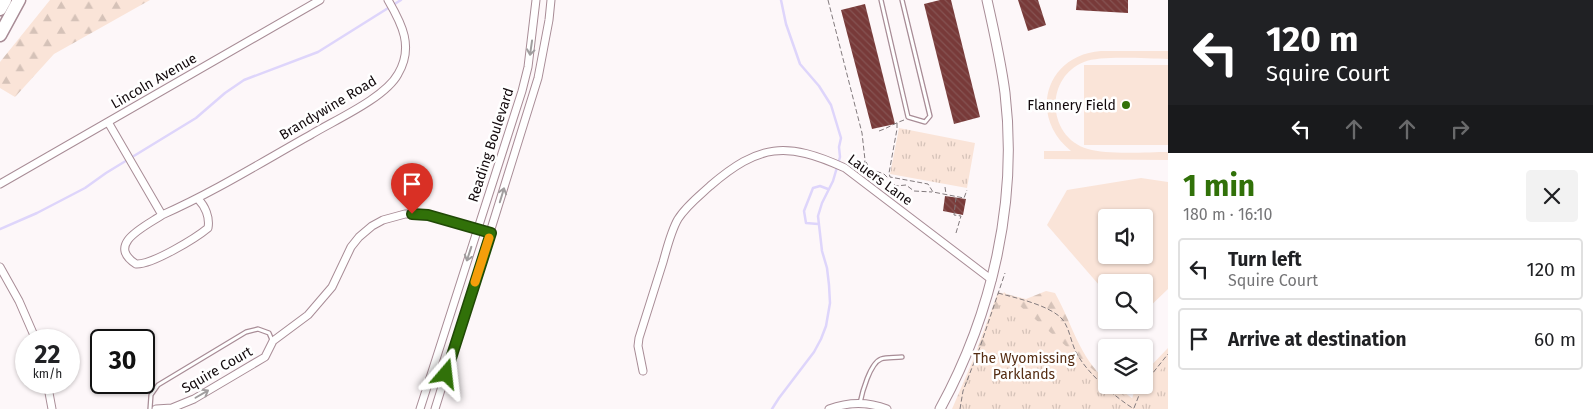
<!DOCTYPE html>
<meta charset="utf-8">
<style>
:root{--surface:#fff;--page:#f2f2f2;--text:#202124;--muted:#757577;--line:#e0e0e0;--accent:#317109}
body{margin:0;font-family:"Fira Sans",sans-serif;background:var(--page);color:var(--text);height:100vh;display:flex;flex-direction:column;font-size:19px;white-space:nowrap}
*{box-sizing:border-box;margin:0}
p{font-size:16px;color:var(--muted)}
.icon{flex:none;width:28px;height:28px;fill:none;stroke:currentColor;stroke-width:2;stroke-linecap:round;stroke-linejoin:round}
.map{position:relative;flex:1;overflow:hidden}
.side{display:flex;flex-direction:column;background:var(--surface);width:425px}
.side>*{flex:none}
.hud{background:#202124;color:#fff;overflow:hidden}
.controls{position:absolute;left:1098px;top:209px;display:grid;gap:10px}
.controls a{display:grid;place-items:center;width:55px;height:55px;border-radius:5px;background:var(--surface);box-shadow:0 1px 4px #0004;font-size:25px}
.speed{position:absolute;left:15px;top:329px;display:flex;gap:10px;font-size:25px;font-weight:700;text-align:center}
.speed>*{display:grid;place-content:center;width:65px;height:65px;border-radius:50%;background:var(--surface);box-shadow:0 1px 4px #0004;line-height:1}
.speed small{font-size:12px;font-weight:400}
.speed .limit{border:2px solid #111;border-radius:8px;background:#fff;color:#111}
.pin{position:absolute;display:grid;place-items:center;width:42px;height:42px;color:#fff;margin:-51px -21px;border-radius:50% 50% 50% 0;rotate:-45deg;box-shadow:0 0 5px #0007}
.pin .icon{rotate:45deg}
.me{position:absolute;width:55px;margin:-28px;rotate:17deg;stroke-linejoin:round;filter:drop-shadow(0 0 4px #0008)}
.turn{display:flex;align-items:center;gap:18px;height:105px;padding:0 15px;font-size:22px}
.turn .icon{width:65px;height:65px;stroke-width:2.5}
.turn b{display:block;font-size:35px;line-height:42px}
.lanes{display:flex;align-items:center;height:48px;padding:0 15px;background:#0003;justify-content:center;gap:25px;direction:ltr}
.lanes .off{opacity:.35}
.round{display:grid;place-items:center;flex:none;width:52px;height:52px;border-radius:5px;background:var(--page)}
.head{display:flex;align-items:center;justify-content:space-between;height:85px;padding:0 15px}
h1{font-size:30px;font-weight:700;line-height:38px;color:var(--accent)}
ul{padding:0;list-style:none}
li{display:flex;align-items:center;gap:15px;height:62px;margin:0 10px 8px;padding:0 5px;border:2px solid var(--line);border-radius:5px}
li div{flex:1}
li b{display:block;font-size:19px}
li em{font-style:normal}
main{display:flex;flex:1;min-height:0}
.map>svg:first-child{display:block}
.green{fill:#fae4d8;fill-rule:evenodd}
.forest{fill:url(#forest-firs)}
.park{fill:url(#park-tufts)}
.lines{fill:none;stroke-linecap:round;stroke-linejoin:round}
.stream{stroke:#ded5fb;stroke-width:2.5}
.building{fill:url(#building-back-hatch)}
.service-casing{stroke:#a88c96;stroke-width:5.5}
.minor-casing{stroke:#a88c96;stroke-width:9}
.tertiary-casing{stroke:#a88c96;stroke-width:11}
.motorway-casing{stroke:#a88c96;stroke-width:15}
.path{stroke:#827a7d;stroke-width:1;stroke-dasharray:5 2.5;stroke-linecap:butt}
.service{stroke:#fff;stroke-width:3}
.minor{stroke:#fff;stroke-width:7}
.tertiary{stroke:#fff;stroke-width:9}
.motorway{stroke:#fff;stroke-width:12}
.oneway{stroke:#a09d9e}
.route-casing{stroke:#204906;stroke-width:12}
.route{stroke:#317109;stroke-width:9}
.slow{stroke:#f59e0b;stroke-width:9}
.poi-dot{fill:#317109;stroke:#fff;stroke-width:2}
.labels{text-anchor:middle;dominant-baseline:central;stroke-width:5;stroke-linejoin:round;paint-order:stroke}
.street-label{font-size:14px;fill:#12090c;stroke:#fff}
.poi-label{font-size:14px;fill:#12090c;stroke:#fff;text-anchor:end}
.park-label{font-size:14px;fill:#552d13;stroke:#fff}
</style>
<main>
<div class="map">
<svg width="1168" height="409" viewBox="0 0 1168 409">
<defs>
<pattern id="forest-firs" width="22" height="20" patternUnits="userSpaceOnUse" patternTransform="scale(1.25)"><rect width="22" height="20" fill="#fae4d8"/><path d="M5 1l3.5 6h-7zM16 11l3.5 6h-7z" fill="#d5c2b8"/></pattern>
<pattern id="park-tufts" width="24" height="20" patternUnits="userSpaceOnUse" patternTransform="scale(1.25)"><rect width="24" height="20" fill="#fae4d8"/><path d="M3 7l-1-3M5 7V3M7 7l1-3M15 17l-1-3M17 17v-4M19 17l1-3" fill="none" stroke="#d5c2b8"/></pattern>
<pattern id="building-back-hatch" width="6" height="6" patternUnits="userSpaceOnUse" patternTransform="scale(1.25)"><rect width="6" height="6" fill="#783a39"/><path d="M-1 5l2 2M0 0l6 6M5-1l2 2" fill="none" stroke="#855352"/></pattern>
</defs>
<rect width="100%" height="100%" fill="#fdf7f9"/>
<path class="green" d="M1101,51h67v8c-21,0 -66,-4 -84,3 -40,16 -37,75 4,87 19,6 59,3 80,3v8l-124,-1v-8h27c-43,-34 -26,-96 30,-100z
M1084,65h84v80h-84z
M1141,178l27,4v107l-24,23v-30h-38v11l-59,-68 20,-35zM1106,218h38v37h-38z
M1168,348v61l-36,-10 4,-14h8v-12z"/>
<path class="forest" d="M50,0h100l-96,54 -39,43 -15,-9v-26z
M1046,291l9,2c17,30 24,64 51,87v5h8l33,24h-195l21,-49 25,-68 28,7z"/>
<path class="park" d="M899,128l76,15 -8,45 -77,-14z
M1004,292l102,89v4h5l20,17 37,-40v47h-214l30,-60z"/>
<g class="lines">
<path class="stream" d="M818,224l-12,-1 -2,-12 9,-23 7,-2 8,3
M0,229l37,-16 48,-25 21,-15 90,-55 29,-25 19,-13 74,-28 83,-52
M772,409l7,-11 35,-46 7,-13 5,-13 4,-23 -1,-18 -2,-17 -5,-17 -4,-35 4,-13 11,-22 7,-24 -1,-10 2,-9 -10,-33 -12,-19 -19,-22 -14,-40 -5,-24"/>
</g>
<path class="building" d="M940,0h11l29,117 -26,7 -30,-120z
M1018,0h20l8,25 -18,6z
M1077,0h51v13l-52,-3z
M865,4l30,120 -23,5 -31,-119z
M945,196l21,3 -3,16 -20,-4z"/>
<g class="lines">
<g class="service-casing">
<path id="service" d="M881,0l27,117 17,5 5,-6 -28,-116
M860,403c2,-10 10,-40 21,-44 6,-2 14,-1 21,-2
M150,409l1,-14 7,-10 88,-53 12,-3 11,4 3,7"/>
</g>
<g class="minor-casing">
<path id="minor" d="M108,122l54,93c52,-23 100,-53 150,-81 23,-14 73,-36 86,-60 16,-27 4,-50 -10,-74
M0,184l320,-184
M162,215c-16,11 -57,29 -26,49 16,1 60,-26 72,-36 2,-11 -3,-22 -10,-29
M0,267l19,34 17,39
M643,371l-5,-25 1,-8c8,-25 16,-51 24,-76 4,-14 8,-31 15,-43 8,-13 21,-23 32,-33 49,-42 76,-45 135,-18l147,112
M47,382l5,27
M156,409l16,-1 22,-9 71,-42 8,-16 35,-26 24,-28 19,-40 8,-10 13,-11 11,-6 22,-6h18l68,19
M420,409l102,-318 6,-24 8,-67
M435,409l103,-331 11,-58 2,-20
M829,409c19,-7 40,-7 58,0"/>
</g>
<g class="tertiary-casing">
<path id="tertiary" d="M940,409c52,-95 78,-207 65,-316 -4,-31 -11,-62 -18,-93"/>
</g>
<g class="motorway-casing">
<path id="motorway" d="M0,9l5,-9
M0,35l19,-35"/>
</g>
<path class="path" d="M828,0l34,133 3,27 -1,11
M897,123v6l-8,44 1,4 38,7 5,8 31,6 3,-8
M879,131c9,-3 16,-8 25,-11
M866,162l4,7 14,5 12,12 10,-1 8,6 18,1
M945,187l1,7
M956,233l5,-17 -7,-1 2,-17
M998,293c18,5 46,11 61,23 11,9 11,26 18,38 11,20 38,43 57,55
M1144,384l24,-30
M1134,408l9,-23
M960,409l3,-18 17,-44 25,-74"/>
<use href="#service" class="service"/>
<use href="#minor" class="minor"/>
<use href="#tertiary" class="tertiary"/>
<use href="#motorway" class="motorway"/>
</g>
<defs><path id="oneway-shaft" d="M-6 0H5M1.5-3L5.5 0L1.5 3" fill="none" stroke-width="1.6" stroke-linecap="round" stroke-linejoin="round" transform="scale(1.25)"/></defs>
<g class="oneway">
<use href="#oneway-shaft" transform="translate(531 48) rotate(98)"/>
<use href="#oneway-shaft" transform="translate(502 195) rotate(-73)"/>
<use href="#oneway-shaft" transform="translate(469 254) rotate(108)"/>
<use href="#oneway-shaft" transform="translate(202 394) rotate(-30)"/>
</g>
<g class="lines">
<g class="route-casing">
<path id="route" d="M412,214l16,1 63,18 -45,141"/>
</g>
<use href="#route" class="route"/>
<path class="slow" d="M475,282l14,-44"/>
</g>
<circle class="poi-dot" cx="1126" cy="105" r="5"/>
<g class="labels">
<g class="street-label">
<text transform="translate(154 81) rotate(-30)">Lincoln Avenue</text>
<text transform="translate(328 108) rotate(-31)">Brandywine Road</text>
<text transform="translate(491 145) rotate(-72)">Reading Boulevard</text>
<text transform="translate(880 180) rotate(36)">Lauers Lane</text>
<text transform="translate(217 370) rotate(-30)">Squire Court</text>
</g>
<g class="poi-label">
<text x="1116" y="105">Flannery Field</text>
</g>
<g class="park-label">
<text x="1024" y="358">The Wyomissing<tspan x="1024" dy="16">Parklands</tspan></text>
</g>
</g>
</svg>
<div class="controls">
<a><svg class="icon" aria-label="sound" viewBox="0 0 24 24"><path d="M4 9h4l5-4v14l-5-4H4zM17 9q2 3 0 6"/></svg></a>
<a><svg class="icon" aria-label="search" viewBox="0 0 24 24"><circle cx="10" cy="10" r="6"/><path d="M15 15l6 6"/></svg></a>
<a><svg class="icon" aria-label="layers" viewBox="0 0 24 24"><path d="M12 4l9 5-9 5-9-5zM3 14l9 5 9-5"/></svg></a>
</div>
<div class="speed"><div>22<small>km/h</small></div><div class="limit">30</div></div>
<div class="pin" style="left:412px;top:214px;background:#d93025"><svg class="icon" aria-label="arrive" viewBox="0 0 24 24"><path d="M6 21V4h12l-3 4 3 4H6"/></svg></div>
<svg class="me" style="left:446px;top:374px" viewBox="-20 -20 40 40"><path d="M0-17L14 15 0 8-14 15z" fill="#317109" stroke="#fff" stroke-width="4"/></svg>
</div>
<section class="side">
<div class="hud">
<div class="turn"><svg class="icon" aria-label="left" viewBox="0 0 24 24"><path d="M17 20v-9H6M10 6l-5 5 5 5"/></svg><div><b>120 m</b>Squire Court</div></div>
<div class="lanes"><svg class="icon" aria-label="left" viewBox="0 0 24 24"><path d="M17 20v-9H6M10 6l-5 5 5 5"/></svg><svg class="icon off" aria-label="ahead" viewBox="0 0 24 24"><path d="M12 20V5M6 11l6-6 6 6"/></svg><svg class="icon off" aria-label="ahead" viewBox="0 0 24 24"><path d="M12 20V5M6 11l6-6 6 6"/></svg><svg class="icon off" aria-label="right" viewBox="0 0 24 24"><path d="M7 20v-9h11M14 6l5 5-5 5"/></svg></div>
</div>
<div class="head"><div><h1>1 min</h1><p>180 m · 16:10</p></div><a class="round"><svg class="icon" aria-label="close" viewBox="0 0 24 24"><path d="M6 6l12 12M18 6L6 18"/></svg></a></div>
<ul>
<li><svg class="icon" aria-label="left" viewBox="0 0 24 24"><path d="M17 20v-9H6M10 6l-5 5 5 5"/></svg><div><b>Turn left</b><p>Squire Court</p></div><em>120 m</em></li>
<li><svg class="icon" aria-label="arrive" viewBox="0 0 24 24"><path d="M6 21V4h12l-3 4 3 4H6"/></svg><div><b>Arrive at destination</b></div><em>60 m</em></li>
</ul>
</section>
</main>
